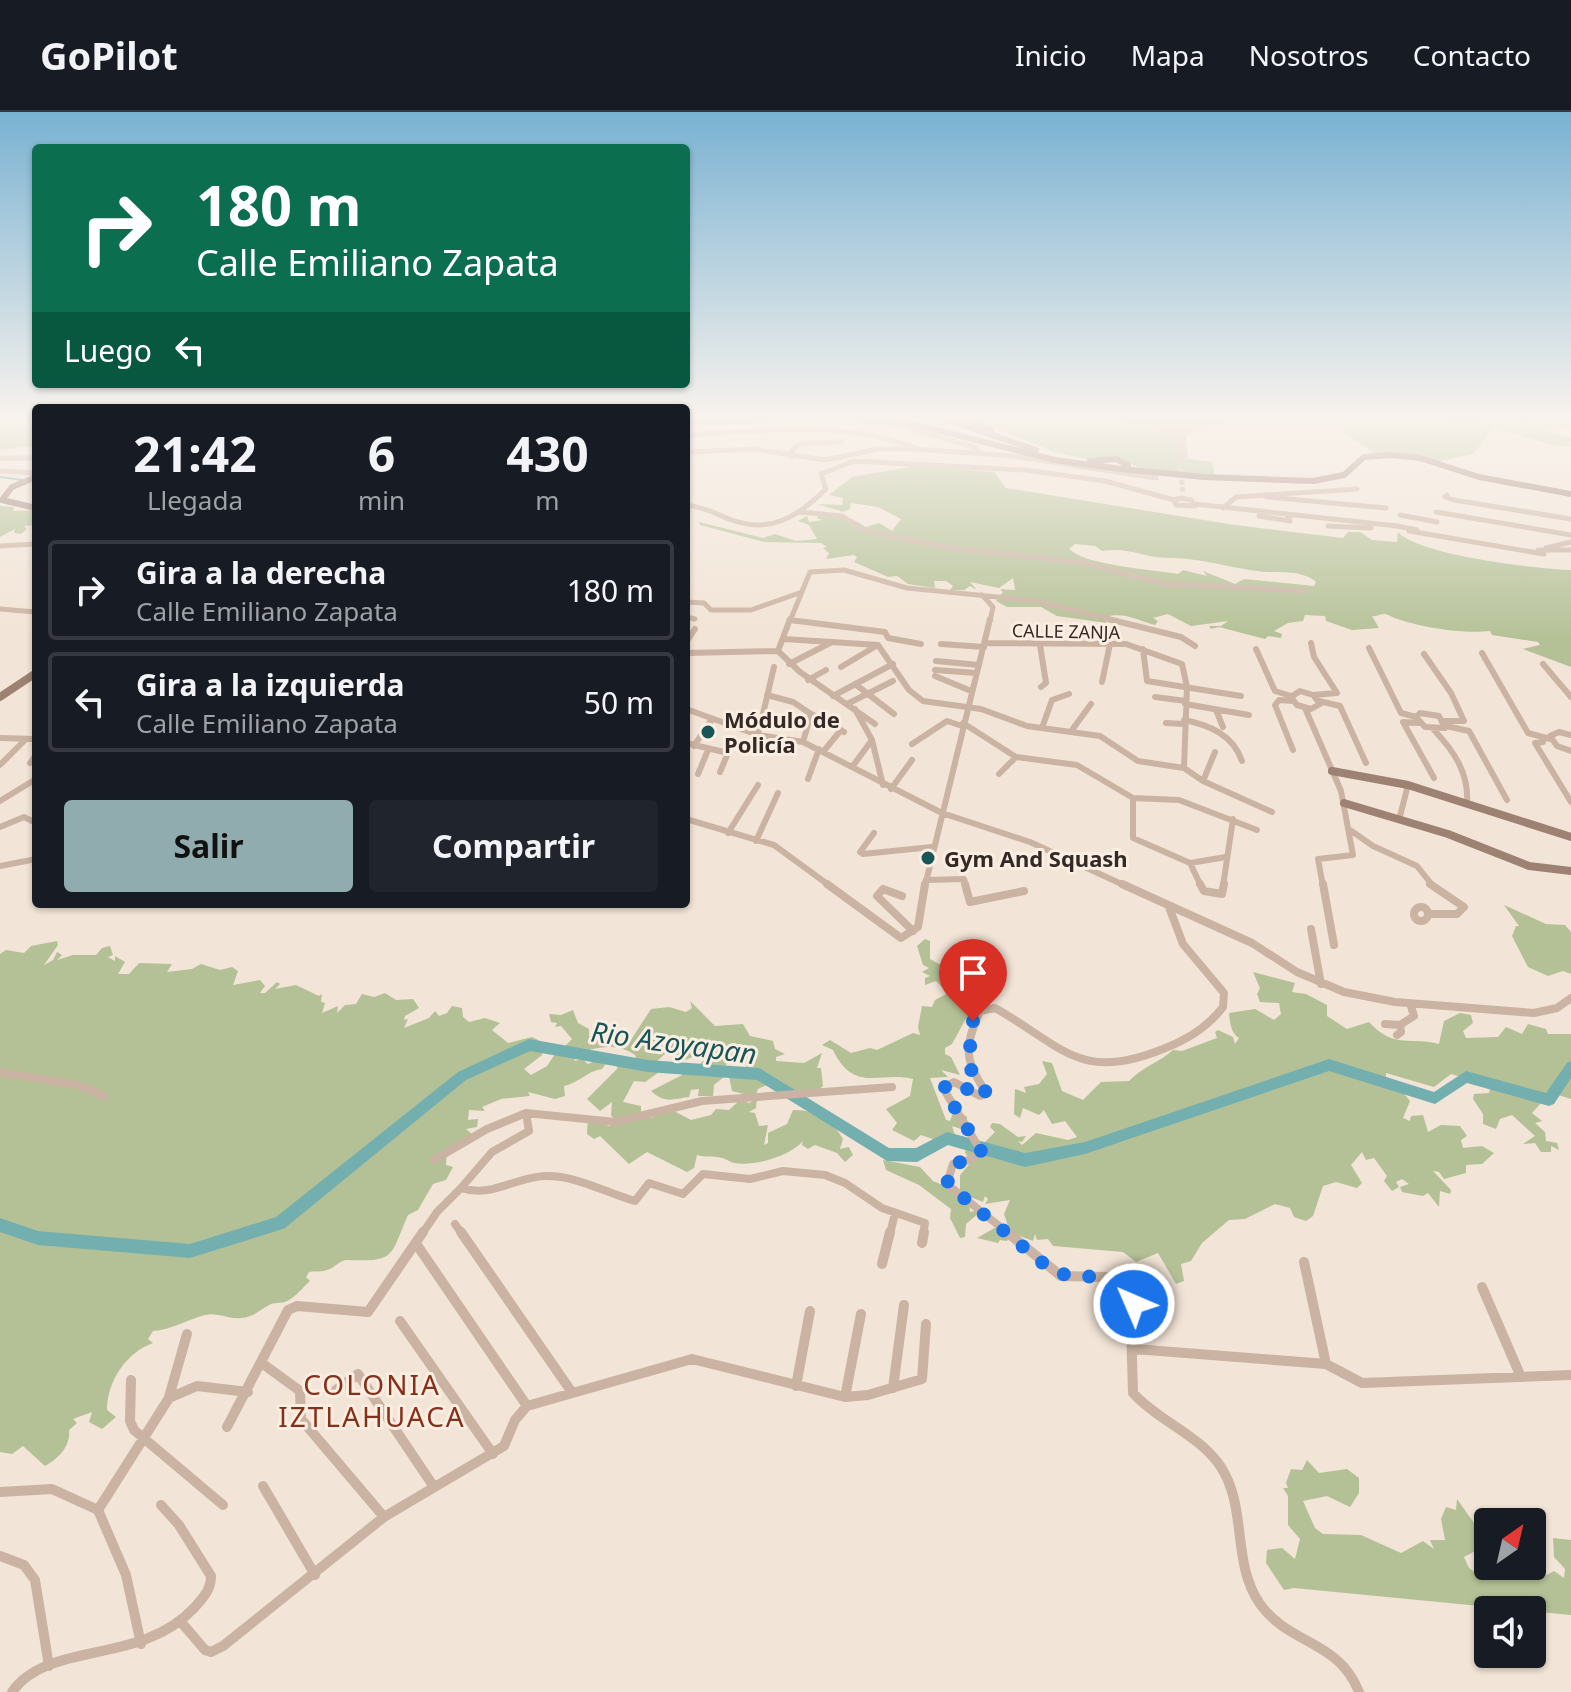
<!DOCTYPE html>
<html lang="es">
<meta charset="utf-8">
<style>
:root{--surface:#171b24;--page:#20242c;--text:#f1f3f6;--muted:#9ea1a6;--line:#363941;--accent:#90acae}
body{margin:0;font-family:"Noto Sans",sans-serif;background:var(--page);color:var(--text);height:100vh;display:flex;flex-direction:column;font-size:30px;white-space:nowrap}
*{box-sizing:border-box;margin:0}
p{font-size:26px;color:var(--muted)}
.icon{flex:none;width:44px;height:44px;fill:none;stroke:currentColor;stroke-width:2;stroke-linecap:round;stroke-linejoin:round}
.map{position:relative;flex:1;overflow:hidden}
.drawer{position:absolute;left:32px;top:292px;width:658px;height:504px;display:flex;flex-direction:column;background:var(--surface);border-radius:8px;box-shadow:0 2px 6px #0004}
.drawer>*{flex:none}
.banner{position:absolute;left:32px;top:32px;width:658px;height:244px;border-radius:8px;box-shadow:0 2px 6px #0004;background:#0b6e4f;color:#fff;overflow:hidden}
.needle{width:52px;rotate:34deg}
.controls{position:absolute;left:1474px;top:1396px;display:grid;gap:16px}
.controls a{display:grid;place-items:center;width:72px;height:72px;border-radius:8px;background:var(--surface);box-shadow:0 2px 6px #0004;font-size:40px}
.pin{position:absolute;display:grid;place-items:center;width:68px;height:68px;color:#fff;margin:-82px -34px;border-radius:50% 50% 50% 0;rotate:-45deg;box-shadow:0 0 8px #0007}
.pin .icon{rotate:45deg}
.me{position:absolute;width:88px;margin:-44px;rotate:315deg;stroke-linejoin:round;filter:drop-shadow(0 0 6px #0008)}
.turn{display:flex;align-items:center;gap:28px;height:168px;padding:0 32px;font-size:36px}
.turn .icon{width:104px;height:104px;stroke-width:2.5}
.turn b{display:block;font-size:56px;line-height:68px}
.then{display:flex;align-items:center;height:76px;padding:0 32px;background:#0003;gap:16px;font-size:30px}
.eta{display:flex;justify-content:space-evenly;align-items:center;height:136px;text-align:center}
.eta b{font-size:48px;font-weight:700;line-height:56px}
.cta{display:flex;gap:16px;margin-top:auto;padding:16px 32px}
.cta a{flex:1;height:92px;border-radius:8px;background:var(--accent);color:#111;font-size:32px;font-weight:700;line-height:92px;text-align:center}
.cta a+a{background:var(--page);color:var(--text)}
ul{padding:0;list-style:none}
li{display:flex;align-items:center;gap:24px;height:100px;margin:0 16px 12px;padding:0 16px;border:4px solid var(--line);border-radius:8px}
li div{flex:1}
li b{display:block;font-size:30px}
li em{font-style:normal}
header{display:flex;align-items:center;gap:48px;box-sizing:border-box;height:112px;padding:0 40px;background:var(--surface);border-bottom:2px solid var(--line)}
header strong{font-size:38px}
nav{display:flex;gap:44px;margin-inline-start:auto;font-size:28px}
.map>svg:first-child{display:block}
.green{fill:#b4c196;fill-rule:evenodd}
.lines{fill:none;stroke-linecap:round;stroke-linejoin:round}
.stream{stroke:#74afb0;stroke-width:2}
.river{fill:#74afb0;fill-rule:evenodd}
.street-tunnel{stroke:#ccbfb3;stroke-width:5;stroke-dasharray:5 2;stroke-linecap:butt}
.street-far3{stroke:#cab3a2;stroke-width:5}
.street-far2{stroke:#cab3a2;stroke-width:6}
.street-far1{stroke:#cab3a2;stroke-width:8}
.street{stroke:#cab3a2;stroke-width:10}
.secondary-far1{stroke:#9d8173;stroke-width:6}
.secondary{stroke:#9d8173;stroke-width:8}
.street-bridge{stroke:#cab3a2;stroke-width:5}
.route{stroke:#1a73e8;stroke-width:14;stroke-dasharray:0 25.2}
.poi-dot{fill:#195557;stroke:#faeee2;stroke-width:3}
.labels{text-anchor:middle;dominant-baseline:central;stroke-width:6;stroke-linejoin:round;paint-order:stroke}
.far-street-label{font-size:18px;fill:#342925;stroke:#faeee2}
.poi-label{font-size:22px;font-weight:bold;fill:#342925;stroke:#faeee2;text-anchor:start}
.near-water-label{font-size:28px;font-style:italic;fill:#195557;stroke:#faeee2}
.near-neighbourhood-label{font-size:28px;letter-spacing:2px;fill:#86301a;stroke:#faeee2}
</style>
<header>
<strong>GoPilot</strong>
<nav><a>Inicio</a><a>Mapa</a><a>Nosotros</a><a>Contacto</a></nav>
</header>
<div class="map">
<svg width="1571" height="1580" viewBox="0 0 1571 1580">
<rect width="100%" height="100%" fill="#f2e4d6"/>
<path class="green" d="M0,307l36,4v27l-6,-4 -30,4z
M972,307h262l-48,17 2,23 24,3 3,15 -75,-9 -23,-11 -31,2 -29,-6z
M1363,307h202l6,8 -31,3 31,7v9h-15l-62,-18 -21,26 -34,7 -64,-7 -34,-24z
M915,354l79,6 12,16 229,37 108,13 5,-6h12l12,8 25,2 1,-10c20,23 138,37 173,38v97l-48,-18 17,-4 -2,-3 -46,-7 -2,-4c-35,4 -87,-8 -102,-16 -6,-3 -9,2 -16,1l7,12 -27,2 -26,-9 -1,-5 -20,-1 -2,6 -15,2 -14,8 8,3 -1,4 -13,-2 -3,3 -46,-12 -8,2 -2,-3h12l7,-5 -37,5 -23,-12 -15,4 5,3 -3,4c-15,-4 -32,-14 -50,-8l1,6 -49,-7 -16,-9h-34l-11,-6 7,-9 -3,-3 15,1 -2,-12 -14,10 -29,-6 7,8 -7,-4 -6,4h-14l3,-4 -7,-5h-12l1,7 -27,-4 -11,-8 -9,1 -34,-15 3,-5 -3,-2 -28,4 3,-6 -6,-5 4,-1 -6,-4 -57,-1 -64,-17 -1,-3 64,16 12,-4 21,7 21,-2 -8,-14 -11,-4 9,-5 2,6 13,-2 -5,-2 3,-4 32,5 14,8 13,-4 13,8 9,-12 -23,-12 -27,-4 -1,6 -7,3 -26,-8 25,1 1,-7 -14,-3 23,-18zM1075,432l20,2 7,5c27,-4 43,7 66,7 34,0 57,9 89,13 19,3 43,-3 59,11l-2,4 -70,-7 -9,5 -32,-13 4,5 -24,-6 -5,4c-27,-5 -91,-8 -109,-25z
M0,394l14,1 -1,4 23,-1v15l-12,1 3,3 -6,5 -7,-1 1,-4 -15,8z
M1504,793l42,19 19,1 6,7v42l-8,-3 -15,5 -20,-9 -16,-31 4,-10h3z
M925,827l5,2v18l9,5 16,-4 6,22 -6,14 4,10 10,7 -17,31 -7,4v6l6,3 9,18 -19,-5 7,7 -18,1 16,42 4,1 3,-8 6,-2 8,6v14l-15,-5 6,18 7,-5 19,4 11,-11 -5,-5 2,-4 8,1 18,13 8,-1 -4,6 -4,-1 4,4 14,-12 32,7 9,-3 -12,-16 -13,3 -8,-14 -5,5 -16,-7 -3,10 -6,-4 1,-25 11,4 -2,-6 15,-3 8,-10 -5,-13 10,2 10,28 21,9 18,-18 28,-1c13,-14 31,-19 44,-31l9,1 35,-13 -2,-6 3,-2 15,7 2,7 4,-6c-8,-5 -9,-15 -10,-25l26,-4 19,11 7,-6 -2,-11 -19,-1 -3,-8 3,-6 -7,-16 42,11 -3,9 14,2 21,11v11l20,13 22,-7c26,28 42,14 70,22l5,-23 16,-8 11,2 2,8 -10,8 3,7 32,-1 8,-10 16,7 6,-10 18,5 2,5h23v65l-22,-7 1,7 -12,-1 3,5 -9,10 10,8 -7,2 10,9 1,9 11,2 2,7 -8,-4v6h-10l-6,-9 -12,1 12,-8 -23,-21 -12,4 -4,10 -13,-5v-10l-10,-15 1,-5 15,-1 3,-14 -14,3 -27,-8 -17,13 -48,-14v8l14,8 10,12 -7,17 7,3 1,-5 12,-1 5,17 13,-7 19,1 7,10 -6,4 2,8 19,-2 12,7 -12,11 -16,1v8l-22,6 -5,-7 -6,-1 18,19 -1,4 -10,-3 -1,16 -11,-14 -5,3 -21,-4 -2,-5 9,-3 -7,-5 -6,3 3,5 -7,4 -8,-10 3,-5 -13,-18 -8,2 -4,-8 -11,13 11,18 -5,5 -21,-6 -13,4 -10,30 -7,5 -12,-4 -4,-9 -15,-4 -30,15 -16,1 -27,23 -11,18 -10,3 3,17 -8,3 -18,-31 -22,9 -13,-10 -70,-6 -5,-7 -11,1 -2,-6 -2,7 -21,-8 -5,8 -7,-1 -2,3 -21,-5 21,-12 11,3 -5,-15 6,-14 -25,4 3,-5 -3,-3 -2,6 -15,-6 2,16 8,-2 1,3 -13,11 -1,13 -5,1 -10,-20 1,-9 -32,-24 -33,-15 -3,-10 37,7 13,14 27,11v-17l12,-14 -7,-8 1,-6 -4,2 -41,-14 -7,6 -22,-11 5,-7 -11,-14 24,-13 3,-17c-33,-8 -59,15 -80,-29l-11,-5 8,-5 21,13 19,-5 7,2 36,-17 7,2 -2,-8 4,-21 10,1 3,-7 13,-7 -12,-12 -11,4v-7l5,-2 -8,-4 7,-4 -6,-3 -6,-19z
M57,829l1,4 -14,20 9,-5 4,-8 5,3 -5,5 16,-5h23l6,-7 8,-2 3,9 -5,2 7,4v-5l10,6 -7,12h11l10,-11 33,1 -5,8 25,-3 9,-5 19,6 12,-3 6,4 -5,14 27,-5 5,6 -5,7h5l12,-11 3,2 -5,5 21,-4 23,11 3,-2 -1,8 4,1 -3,10 16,-7 -1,7 8,-8 11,-1 6,-10 12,3 11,-4 11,7 17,-1 6,9 -14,8 -1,4 4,-1 -4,9 25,-10 6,-7 4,5 8,-3 5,-7 10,2 1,9 6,5 16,-4 15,5 -8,7 16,13 24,-6 12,6 -2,12 -18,14 7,6 16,-9 8,-12 15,4 -13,-4 15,-15 -11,-13 -6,1 2,-4 -6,-1 -2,-8 12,1 12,-5 5,13 11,6v7l6,3 2,-7 10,9 3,-7 12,7 4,-4 3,6 22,-34 18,-2 17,5 6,-4 -2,-7 25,25 28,-2 7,12 23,5 2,8 10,5 -9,3v4l28,2 18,-10 -5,15h4l2,18 -12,10 -27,-5 -13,-8 -13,6 -3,8 -23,-6 -3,-15 18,-3 -2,-14h-12l-11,9 2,9 -10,8 -1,11h-15l1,-7 -8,1 -2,7c-16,2 -24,7 -38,-6l31,-16 -3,-5 18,-3 9,-9 -5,-4 -19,7 -16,-8 -10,9 9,6 -20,14 -11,-1 -11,21 18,4v7l10,5 21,-8 19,10 20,-5 5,-6 13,1 11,-10 9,3 8,-4 -1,9 -7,4 6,1 4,13 9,-1 -4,20 4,-2v-10l19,-9 6,-14c22,-1 40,11 50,29l-3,10 9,-2 4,8 -8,7 -8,-9 -22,-8 -7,4 -6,-4 1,-4c-13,15 -49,26 -69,22 -4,-1 -8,-4 -12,-5 -9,-3 -17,0 -25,-3l-3,13 -7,4 -40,-20 -18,12 -29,-28 -6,3 -7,-5 1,-16 7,-1 13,9 9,-2 -6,-9 1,-13 -12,9 -13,-12 30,-30 1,-8 10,3 9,-4 -2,-5c-19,-13 -41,-8 -62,1l2,5 7,-2 6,5 16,-7 3,5 -5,7c-15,2 -23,14 -38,17l1,10 -10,3 -27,-7 2,4 -29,3 -19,8 3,4 -16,-1 -1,10 10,-1 -1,8 -11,2 6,5 -25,15 -1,16 7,2 -7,13 -13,4 -15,26 -10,5c-18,41 -12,47 -59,45 -9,-1 -14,8 -22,10 -4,2 -13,1 -18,2l-3,5 4,4c-7,6 -14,16 -23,20 -6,3 -13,1 -18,4 -11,6 -15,12 -28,13 -11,2 -23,-6 -36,-3 -19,5 -34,15 -52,16l-5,8 5,4c-26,9 -46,38 -46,67l9,7 -14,12 -13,-7 3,-10 -19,7 4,4 -8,7c2,16 -11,29 -24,36l-22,-20 -11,8 -12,-2v-498l6,-4 18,3 7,-7z
M1307,1348l12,13 28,-4 12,9v15l-9,14 -23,-11 -24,5 12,27 8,6 38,1 40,18 22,-12 11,8 -4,-9h15l-4,-21 5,-12 10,3 1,-11 22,31 -2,20 -13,7 5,11 11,8 8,-5 -4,-20 4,3v12l44,-2 3,8 8,5 11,-6 10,7 1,-9 -11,-12 -1,-19 18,2v75l-277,-27 -10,2 -18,-27 1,-13 15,-2 13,11 5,-20 -12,-14v-29l-5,-8h5l-2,-5 5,-14 11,1z"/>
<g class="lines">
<path class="stream" d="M0,365l22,3"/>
<path class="river" d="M529,927l119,21 111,8 130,80h27l31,-16 78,21 60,-11 244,-83 105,33 32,-21 80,22 21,-30 4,-2v17l-17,26 -5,2 -82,-23 -32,21 -106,-33 -244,83 -60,13 -77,-22 -31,17 -30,-1 -130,-81 -109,-8 -118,-21 -64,29 -181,148 -5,2 -90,28 -152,-13 -38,-13v-14l38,13 152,13 86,-27 182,-145z"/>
<path class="street-tunnel" d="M1179,347l4,35"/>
<path class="street-far3" d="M849,307l52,7 73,21 3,3 -3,2
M1122,307l60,11 47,-11
M1455,307h21
M686,311l119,-4
M1160,311h39
M1167,317l8,10 4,20
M686,323c76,-4 154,-15 227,12
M686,340l68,-3 71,11 53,-11h37l98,7 143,22
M792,345l-1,-6 8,-7 43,-2
M0,346h36
M1184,347l-2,-21 7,-10
M0,359l36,2
M1447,383l-2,2 9,3 117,19
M1267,385l119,11
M1181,386l10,2 4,6 -19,-1 -2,-5z
M1195,392l202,22
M686,393c16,2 29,8 43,14 41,16 68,-2 97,-30l-5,-15 33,-13 171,9 80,11 69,19
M1223,396l13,-11 121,-8
M800,400l42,4 21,14 85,18 131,14 86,22 140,7
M1436,400l135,23
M1400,403l37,7
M1259,404l31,5 -3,-7
M1328,414l43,2 -5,-5
M1409,419l135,23
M0,434l36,-2
M1546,436l25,-6
M1538,438h33
M982,483l11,12 -3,14
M686,490l18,1 7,7h40l51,-18
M0,497l36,3
M686,505l9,2
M790,508l6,1
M790,509l20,-49 34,-2 63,18 130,13 79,20"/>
<path class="street-far2" d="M1108,507l73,18 14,9
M790,508l95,12 3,6 33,6
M784,527l94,6 31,45 14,11 58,8 46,17 73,10 38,25 46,7 19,13 69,31
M686,530l9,-13
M985,531l141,1 56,20 5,23 -3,81
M1311,531l3,14 23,36 -24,2
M941,532l43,3
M1040,533l6,38 -5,4
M1369,536l32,65 15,4
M1143,537l4,32 94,15
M1256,537l19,42 16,5
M778,539l12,-32
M778,539l22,21 75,52
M686,541l92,-2
M1482,541l46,80 22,6
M1424,542l27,39 13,28h-20
M936,549l43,4
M789,552l43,-22
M1543,552l28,33
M841,555l35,-21
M935,558l41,3
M935,564l36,15
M808,568l18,-10
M1102,570l8,-38
M855,572l39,30
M1300,579l13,4 7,9 -9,5 -14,-4 -6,-8z
M767,583l26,7 18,12 -8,28
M833,584l60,-32
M1155,585l31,4
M1292,589l-13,-1 -4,5 18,45
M1319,589l21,5 26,57
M849,591l44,-22
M1185,592l64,11
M1305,596l36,83 12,64 -35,4 5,27
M686,597l72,26 45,7 139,71 88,29 96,44
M855,597l17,31 11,45
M1216,598l7,17
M1420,601l19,3 6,12 -20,-1 -9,-10z
M811,602l33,18
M1184,608c26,5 49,15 58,41
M963,611l53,34 61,8 56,33 46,2 78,30
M1166,611l18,1
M1419,611l-16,-1 31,56
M1446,614l23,5 38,69
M1042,616l10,-28 17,-6
M1072,618l19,-26
M1434,618c20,21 35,43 33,73
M758,623l16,-68
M1571,623l-12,-3 -9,4 7,10 14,5
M0,626l36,1
M1543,630l-8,1 36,59
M686,631l42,10 -8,19
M912,632l35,-23 15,5
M694,634l18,-27
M823,640l18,-22
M30,651l6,-8
M0,653l26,-26
M852,655l20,-27
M698,662l10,-24
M999,662l17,-17
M808,667l11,-30
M1203,669l12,-29
M891,677l21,-29
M1133,686v40l57,25 36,-6
M0,689l36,-22
M686,707l88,26 56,41
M1399,708l9,-35
M0,715l24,-10 12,6
M1350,718l23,16 44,20 16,20
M728,721l30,-48
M874,721l-14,19 3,2 69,-7
M756,729l22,-48
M1190,751l11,23
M0,754l36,-7
M926,768l38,-1 2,7
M925,774l65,-267
M1223,774l10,-67"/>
<path class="street-far1" d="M827,772l74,54 17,-11 7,-43
M965,772l5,18 54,-11
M1122,772l130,59 45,29 47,20 51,10 139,11 23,-5 14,-10
M1200,772l4,7 18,3 2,-10
M1323,772l11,61
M902,784l-19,-7 -6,7 36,35
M1414 802a7 7 0 1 1 14 0a7 7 0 1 1-14 0Z
M1429,802h28l7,-7 -34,-23
M1311,817l10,55
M1385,912l15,1 14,-9 -4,-13
M1397,923l4,-3 -1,-7
M0,960l78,13 26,11
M434,1048l53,-31 39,-16
M461,1076l31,-36 37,-21 -3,-18 89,9 87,-21 190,-14
M455,1112l7,10
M422,1122l15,-22 24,-24c31,10 54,-11 84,-12 31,-1 61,17 90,25l14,-18 34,11 20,-20 47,5 33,-8 42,4 20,8 37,25 43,15 -2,11
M890,1122l5,-21
M1009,1122l-62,-50 6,-20 20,-5 8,-8 -38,-63 11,-6 26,14 7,-2c-22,-34 -24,-45 -7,-83l15,-3c68,38 84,75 168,41 24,-9 44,-21 60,-42l1,-14 -41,-49 -14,-37"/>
<path class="street" d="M461,1120l110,159
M1007,1120l54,44 45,1 24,14 3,102c27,30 73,44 92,81 21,41 8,91 35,130 29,41 79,36 99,88
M922,1131l2,-11
M417,1133l110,161
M1304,1150l22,102
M882,1152l8,-32
M1482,1175l39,90
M400,1209l93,133
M1134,1237l192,15 36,19 209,-8
M263,1252l37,27 1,28 83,98
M131,1268l-1,41 4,9 89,75
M796,1274l14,-75
M893,1276l11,-83
M336,1278l22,-16 76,113
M169,1285l18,-63
M845,1285l16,-83
M227,1315l61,-117 9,-4 71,6 55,-80
M263,1374l52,89
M0,1380l52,-3 46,21
M98,1398l71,-112 28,-12 51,6
M98,1398l28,65 15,69
M0,1444l24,9 11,15 14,86
M181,1510l24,28 6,2 12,-6 161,-129 120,-71 11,-26 12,-14 165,-47 153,38 23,-2 54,-16 4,-55
M12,1580c36,-52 128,-26 182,-84 9,-10 17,-18 17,-32l-32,-51 -18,-20"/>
<path class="secondary-far1" d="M894,307l161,41 67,9 82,8 109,4 31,-6 20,-18 26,-2 30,3 59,19 92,17
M945,307l91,31
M961,307l30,11
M1090,349l26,-2 12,6 -6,4
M36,365l-24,10 -10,13 34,8"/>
<path class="secondary" d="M0,585l36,-24
M1332,659l76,14 163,52
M1344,691l104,31 81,32 42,5"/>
<path class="street-bridge" d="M1397,414l20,4"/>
</g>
<linearGradient id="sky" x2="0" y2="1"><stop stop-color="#79b2d2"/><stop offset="0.58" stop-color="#f9f3ed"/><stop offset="1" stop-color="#f9f3ed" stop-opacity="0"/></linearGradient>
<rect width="1571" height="528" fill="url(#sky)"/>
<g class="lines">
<path class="route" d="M973,909l-5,44 19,29 -7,2 -26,-14 -11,6 38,63 -8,8 -20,5 -6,20 103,85c28,17 72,-7 84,35"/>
</g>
<g class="poi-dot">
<circle cx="708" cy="620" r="8"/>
<circle cx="928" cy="746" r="8"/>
</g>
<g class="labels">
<g class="far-street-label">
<text transform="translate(1066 519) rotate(1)">CALLE ZANJA</text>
</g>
<g class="poi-label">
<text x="724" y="607">Módulo de<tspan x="724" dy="25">Policía</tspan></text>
<text x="944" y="746">Gym And Squash</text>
</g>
<g class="near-water-label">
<text transform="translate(674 930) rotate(8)">Rio Azoyapan</text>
</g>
<g class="near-neighbourhood-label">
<text x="372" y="1272">COLONIA<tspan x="372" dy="32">IZTLAHUACA</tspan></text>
</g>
</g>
</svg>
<div class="controls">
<a><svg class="needle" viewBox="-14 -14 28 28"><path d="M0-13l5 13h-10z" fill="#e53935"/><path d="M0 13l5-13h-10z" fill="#9ea1a6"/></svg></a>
<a><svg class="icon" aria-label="sound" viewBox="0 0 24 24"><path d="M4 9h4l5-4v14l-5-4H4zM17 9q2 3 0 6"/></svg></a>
</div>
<div class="pin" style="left:973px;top:909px;background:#d93025"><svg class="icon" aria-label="arrive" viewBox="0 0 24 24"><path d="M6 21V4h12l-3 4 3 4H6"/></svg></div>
<svg class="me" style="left:1134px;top:1192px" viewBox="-20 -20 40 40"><circle r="17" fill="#1a73e8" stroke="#fff" stroke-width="3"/><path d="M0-11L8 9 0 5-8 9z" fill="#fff"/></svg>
<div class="banner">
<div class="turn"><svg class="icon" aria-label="right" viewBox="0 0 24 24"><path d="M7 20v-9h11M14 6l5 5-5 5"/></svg><div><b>180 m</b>Calle Emiliano Zapata</div></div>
<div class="then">Luego<svg class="icon" aria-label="left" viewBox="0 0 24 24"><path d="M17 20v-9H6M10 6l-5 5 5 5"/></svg></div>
</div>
<section class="drawer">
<div class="eta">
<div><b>21:42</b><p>Llegada</p></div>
<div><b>6</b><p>min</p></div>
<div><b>430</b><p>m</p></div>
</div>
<ul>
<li><svg class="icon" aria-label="right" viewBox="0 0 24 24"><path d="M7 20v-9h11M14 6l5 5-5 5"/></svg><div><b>Gira a la derecha</b><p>Calle Emiliano Zapata</p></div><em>180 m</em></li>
<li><svg class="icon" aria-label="left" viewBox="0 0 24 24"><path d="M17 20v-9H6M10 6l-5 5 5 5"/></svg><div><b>Gira a la izquierda</b><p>Calle Emiliano Zapata</p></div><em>50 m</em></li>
</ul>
<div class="cta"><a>Salir</a><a>Compartir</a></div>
</section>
</div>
